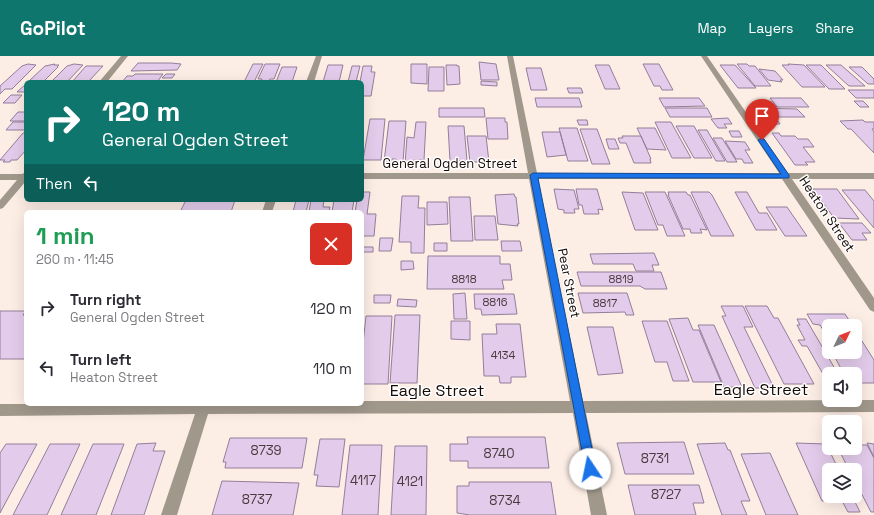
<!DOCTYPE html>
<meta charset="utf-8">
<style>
:root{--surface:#fff;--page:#f2f2f3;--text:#2b2b33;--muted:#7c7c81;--accent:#0f766e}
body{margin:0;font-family:"Space Grotesk",sans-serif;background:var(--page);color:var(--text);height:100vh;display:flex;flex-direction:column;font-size:15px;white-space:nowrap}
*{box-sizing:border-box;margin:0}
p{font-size:13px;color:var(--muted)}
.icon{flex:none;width:22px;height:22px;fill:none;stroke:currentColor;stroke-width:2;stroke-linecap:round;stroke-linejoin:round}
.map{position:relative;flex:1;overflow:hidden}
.panel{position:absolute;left:24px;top:154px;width:340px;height:196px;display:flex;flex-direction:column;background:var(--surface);border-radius:6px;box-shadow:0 4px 16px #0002}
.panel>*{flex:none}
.banner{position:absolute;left:24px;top:24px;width:340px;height:122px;border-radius:6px;box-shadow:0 4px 16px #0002;background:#0f766e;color:#fff;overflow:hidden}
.needle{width:26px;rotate:47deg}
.tools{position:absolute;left:822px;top:263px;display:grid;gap:8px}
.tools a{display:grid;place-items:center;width:40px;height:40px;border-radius:6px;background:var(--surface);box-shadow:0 4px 16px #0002;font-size:20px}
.pin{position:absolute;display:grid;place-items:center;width:34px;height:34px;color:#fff;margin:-41px -17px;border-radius:50% 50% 50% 0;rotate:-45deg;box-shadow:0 0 4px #0007}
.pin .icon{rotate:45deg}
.me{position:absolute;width:44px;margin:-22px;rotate:349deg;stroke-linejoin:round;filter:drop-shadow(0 0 3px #0008)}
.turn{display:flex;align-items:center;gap:14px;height:84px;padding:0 12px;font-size:18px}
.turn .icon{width:52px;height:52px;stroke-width:2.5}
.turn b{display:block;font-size:28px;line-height:34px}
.then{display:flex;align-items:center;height:38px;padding:0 12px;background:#0003;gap:8px;font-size:15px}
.round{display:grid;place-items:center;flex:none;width:42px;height:42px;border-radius:6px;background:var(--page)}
.head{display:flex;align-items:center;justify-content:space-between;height:68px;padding:0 12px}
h1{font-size:24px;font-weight:700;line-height:30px;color:#1e9e55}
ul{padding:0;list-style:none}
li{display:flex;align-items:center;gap:12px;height:60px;padding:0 12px}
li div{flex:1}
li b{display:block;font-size:15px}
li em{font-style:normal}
header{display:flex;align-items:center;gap:24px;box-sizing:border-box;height:56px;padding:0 20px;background:var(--accent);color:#fff}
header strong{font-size:19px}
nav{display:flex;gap:22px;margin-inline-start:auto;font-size:14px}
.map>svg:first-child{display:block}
.building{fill:#e3cceb;stroke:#937e9b}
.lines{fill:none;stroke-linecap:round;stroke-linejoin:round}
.minor{fill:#a0988b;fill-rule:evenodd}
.route{fill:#1a73e8;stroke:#114b97}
.labels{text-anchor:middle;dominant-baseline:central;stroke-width:3;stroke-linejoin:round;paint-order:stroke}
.number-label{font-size:11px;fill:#483a3e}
.street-label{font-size:13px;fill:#140904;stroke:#fefefe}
.near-number-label{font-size:13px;fill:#483a3e}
.near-street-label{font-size:16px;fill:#140904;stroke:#fefefe}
</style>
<header>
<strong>GoPilot</strong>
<nav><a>Map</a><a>Layers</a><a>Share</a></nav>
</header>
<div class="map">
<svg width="874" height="459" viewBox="0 0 874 459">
<rect width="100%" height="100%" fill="#fcede5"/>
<path class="building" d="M479,6l17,2 3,16h-18z
M138,7h33l10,1 -4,6 -46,1z
M28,8l8,1 -24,24h-7l-5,5v-8l22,-20z
M55,8l-1,1h5l-2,2h1l-15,15h-15l17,-16z
M74,8l9,1 -16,17h-16l16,-16z
M253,8h10l-9,18h-10z
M265,8h15l-6,15h-4l-1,2h-8l1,-2h-4z
M411,8h16v20l-16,-1z
M643,8h16l14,26h-11l-2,-4h-6z
M737,8h10l2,2h6l16,20h-16z
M788,8l16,1 21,22h-23l-20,-22h7z
M328,9h15l-4,17h-16z
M446,9h11v1h2l1,18 -13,1z
M595,9h14l11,24h-15z
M720,9h15l21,23h-18z
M806,9h15l24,24h-16z
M826,9h15l24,21h-16z
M86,10h17l-15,16h-16z
M352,10h8l-4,16h-8z
M363,10h9l-1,6h4l-4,24h-9v-14h-2z
M282,11h15l-5,15h-16z
M429,11h15v24h-16z
M849,11h13l12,12v5h-6z
M526,12h15l6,22h-16z
M759,13l16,2 8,9h-3l2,2 -14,-2z
M135,18h28l-6,8h-35l5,-6h6z
M166,18h9l-3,4h-10z
M481,25l16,1v4l-16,-1z
M26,28v8h-9z
M567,32h14l2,5h-14z
M848,34h26v8h-18z
M11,39h11l-7,8h-12z
M535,42h44l3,9h-45z
M659,42h40l6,8 -41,1z
M770,42h31l8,9h-32z
M854,45h9l6,6h-9z
M439,52h45l1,9h-46z
M665,52h42l5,9h-42z
M759,52l38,1 8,8h-39z
M18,56h8v9h-16z
M486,62h19v4h2l1,17h-20z
M728,62l4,6h-8l3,4h-9l-7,-9z
M761,62h15l4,6h-15z
M370,63h15l-4,41h-18z
M577,64h10l1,5h-9z
M863,64l2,2h9v7h-2l2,3v21l-23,-24h-3l-8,-8z
M389,65h17l-3,41h-7v-3h-4v3h-8z
M13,66h13v8h-20z
M416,66h10l-2,38h-10l-1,4h-8l2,-27 7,1z
M655,66h16l20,36h-19z
M448,70h16l3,35h-17z
M676,70h18l18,32h-18z
M559,72h18l11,33h-20z
M637,72h18l11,22 -19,-1z
M580,73h17l13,35h-18z
M698,74h9l18,31h-9z
M729,75h10l3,6h-10z
M542,76h18l6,23 -19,2z
M23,77h3v17l-9,10h-6l-1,2h-7l2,-2h-5z
M772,77h7l2,3h14l3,3h10l6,8h-11l12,15h-10l3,3h-13z
M467,80h19l3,26h-19z
M622,80h19l10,23h-1l1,4h-17l-8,-20h-6l-2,-5h5z
M713,82h9l15,24h-10z
M606,83h9l4,10h-10z
M725,85l20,1 5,8h-5l8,13h-9l-2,-4h-6z
M554,133l20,1 5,19h-5l1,4h-11v-3l-6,-1z
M576,133h21l6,21 -5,-1 1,5h-15l-2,-9h-3z
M813,133h24l22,30 -25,-1z
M842,134h23l9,11v27z
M362,136h8l-3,22h9l-2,22h-12v-24h-7l2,-12h5z
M622,136l21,1 15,37h-23z
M645,136h20l20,44h-18l-4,-11h-5z
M668,136h18l2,3h2l17,35 -7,-1 2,4h-11l-1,-4h-7l-15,-34h1z
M691,136h18l3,3 22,41h-23z
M735,136h12l12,21h8l10,17h-21z
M514,138l1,3h1l3,27h-2l1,2 -20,-2 -3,-29z
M402,140h17l-1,12h7l-1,45h-13v-11h-12z
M449,141h21l3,44h-22z
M186,144h49l-4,12h-51z
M296,144h13l-3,12h-13z
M311,144h13l-1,7h7l-1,5h-20z
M334,144h20l-2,12h-20z
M427,146h20l1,22 -21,1z
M766,151h21l20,29h-22z
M474,160h21l3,24h-23z
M839,167h23l9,10h-9l5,7h-15z
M380,182h13l-2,13h-12z
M501,185h19l2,10h-20z
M434,187h13v8h-13z
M362,191h11v5h-11z
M654,197l5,12h-7l2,6h-18l-3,-7h-40l-3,-10z
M428,200h72v8h10l2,16h-10l2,9h-77z
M401,205h12l1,8 -13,1z
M577,216h84l6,17h-22l-5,-3h-59z
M465,237l2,26h-13l-1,-25z
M578,237h49l7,22h-8l-1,-3 -42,1z
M474,238h40l3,20 -35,1 -1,-6h-6z
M374,239h17l-1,8h-16z
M398,243l19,1 -1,7 -19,-1z
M721,250h22l10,21h-9l30,61h-19l-33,-72h4z
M745,250h22l7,12h4l36,66h-30z
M0,255h26l-3,4h3v44h-26z
M807,258h38l8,12h-24v14l-9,-15 -7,-1z
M395,259h25l-3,68h-27z
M366,260h26l-4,68h-26v-31z
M688,262l5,12h6l22,52h-28l-24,-63z
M797,263h9l32,55h-9v7h-2l-20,-35h-5l-4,-6h7l-8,-15h3z
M451,265h19v19l-19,-1z
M642,265h25l22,60h-16l-6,-19h-12z
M496,268h24l6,53h-15v6h-11l-1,-7h-15l-2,-42h15z
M698,269h16l28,62h-18z
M587,271h26l10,46 -25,2z
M855,274l19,30v23h-19v-9h-11l-12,-22h23z
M467,381h78l4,31h-81v-7h-18v-17h18z
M230,382h77l-5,30h-77l1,-6h-3z
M320,383h25l-6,48 -23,-1 2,-11h-4z
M684,386l10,32h-69l-8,-31z
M156,387l-3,8h12l-21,64h-33l26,-71z
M725,387l3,7h2l20,51h-9l6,14h-25l-25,-71z
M796,387l30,1 13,26h-10v26h23l8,16h-12l-6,-11h-20z
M867,387l7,1v13z
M6,388h31l-37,69v-60z
M50,388h30l-33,71h-34z
M93,388h31l-28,71h-35z
M350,389h32l-4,70h-36z
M855,389h12l7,13v54h-3l-16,-31v-11h-6l-11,-22h17z
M395,390h32l-1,69h-35z
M770,397l28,62h-32l-25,-61z
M222,425l77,2 -6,32h-81z
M469,426h82l5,33h-86l-13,-2v-27h12z
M628,429h71l5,18h-11l3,12h-61z"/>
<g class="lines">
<path class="minor" d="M121,0h7l-21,26h-8z
M316,0h6l-8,26h-8z
M507,0h6l24,117h242l-78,-117h6l81,117h86v6h-82l82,119v14l-4,-2 -88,-131h-244l45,222 291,-1v12l-288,1 21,102h-16l-18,-102 -365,1 -31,101h-16l34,-101 -195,2v-12h362v-3h208l-41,-222h-167v-6h166z
M26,116v9l-23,27 -3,1v-9l17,-20h-17v-6h22z
M266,144h10l-4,12h-10z"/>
</g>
<path class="route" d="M762,82l2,1 25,36v3h-251l58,291 -1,4 -5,2 -4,-2 -56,-298 3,-2 248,1 -23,-34z"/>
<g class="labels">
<g class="number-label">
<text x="464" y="223">8818</text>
<text x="621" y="223">8819</text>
<text x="495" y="246">8816</text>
<text x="605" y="247">8817</text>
<text x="503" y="299">4134</text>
</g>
<g class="street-label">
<text x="450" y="107">General Ogden Street</text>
<text transform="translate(827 158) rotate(56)">Heaton Street</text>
<text transform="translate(569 227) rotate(79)">Pear Street</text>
</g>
<g class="near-number-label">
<text x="266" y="394">8739</text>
<text x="499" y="397">8740</text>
<text x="655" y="402">8731</text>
<text x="363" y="424">4117</text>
<text x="410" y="425">4121</text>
<text x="666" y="438">8727</text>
<text x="257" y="443">8737</text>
<text x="505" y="444">8734</text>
</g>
<g class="near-street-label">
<text x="761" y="333">Eagle Street</text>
<text x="437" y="334">Eagle Street</text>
</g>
</g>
</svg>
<div class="tools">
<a><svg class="needle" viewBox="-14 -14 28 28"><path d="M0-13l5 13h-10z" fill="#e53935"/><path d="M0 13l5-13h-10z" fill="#7c7c81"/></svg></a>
<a><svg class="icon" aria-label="sound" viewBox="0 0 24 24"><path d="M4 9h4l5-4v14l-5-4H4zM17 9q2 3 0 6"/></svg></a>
<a><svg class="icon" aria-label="search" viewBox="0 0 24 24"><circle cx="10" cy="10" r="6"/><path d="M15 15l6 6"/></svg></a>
<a><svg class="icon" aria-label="layers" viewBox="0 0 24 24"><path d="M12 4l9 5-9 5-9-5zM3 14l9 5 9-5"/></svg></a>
</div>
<div class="pin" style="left:762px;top:84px;background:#d93025"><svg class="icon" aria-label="arrive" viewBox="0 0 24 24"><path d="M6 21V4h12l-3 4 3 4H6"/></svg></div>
<svg class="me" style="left:590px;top:413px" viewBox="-20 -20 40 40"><circle r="19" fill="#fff"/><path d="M0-13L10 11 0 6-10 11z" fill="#1a73e8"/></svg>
<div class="banner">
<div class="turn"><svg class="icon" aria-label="right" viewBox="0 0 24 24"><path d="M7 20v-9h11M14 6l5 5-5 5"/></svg><div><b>120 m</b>General Ogden Street</div></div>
<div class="then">Then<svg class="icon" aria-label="left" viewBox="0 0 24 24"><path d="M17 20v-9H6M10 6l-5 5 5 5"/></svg></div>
</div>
<section class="panel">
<div class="head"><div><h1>1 min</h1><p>260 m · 11:45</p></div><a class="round" style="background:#d93025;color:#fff"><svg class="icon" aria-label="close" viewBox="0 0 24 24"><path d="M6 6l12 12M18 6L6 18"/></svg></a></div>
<ul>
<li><svg class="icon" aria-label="right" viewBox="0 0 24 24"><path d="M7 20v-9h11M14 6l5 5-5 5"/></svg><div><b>Turn right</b><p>General Ogden Street</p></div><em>120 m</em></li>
<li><svg class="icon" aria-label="left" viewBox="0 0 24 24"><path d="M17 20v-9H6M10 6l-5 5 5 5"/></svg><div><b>Turn left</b><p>Heaton Street</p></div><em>110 m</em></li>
</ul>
</section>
</div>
